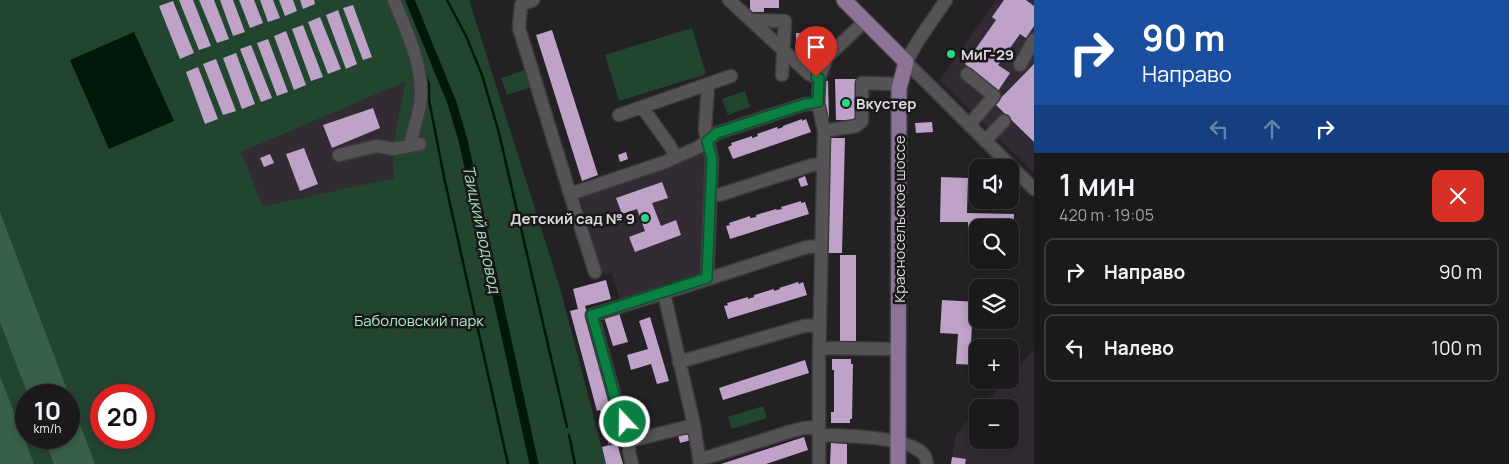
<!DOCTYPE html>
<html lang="ru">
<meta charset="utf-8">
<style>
:root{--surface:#1b191c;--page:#242225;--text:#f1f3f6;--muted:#a0a0a3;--line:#39383b}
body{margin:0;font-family:Manrope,sans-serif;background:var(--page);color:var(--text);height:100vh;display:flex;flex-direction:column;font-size:19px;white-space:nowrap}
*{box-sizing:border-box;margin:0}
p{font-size:16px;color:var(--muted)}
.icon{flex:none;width:28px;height:28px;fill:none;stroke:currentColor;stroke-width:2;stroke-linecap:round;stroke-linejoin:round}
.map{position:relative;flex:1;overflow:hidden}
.side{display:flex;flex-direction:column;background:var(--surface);width:475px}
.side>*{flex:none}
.hud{background:#1a4fa0;color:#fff;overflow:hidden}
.fabs{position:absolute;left:969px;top:159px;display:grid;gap:10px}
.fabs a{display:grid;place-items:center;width:50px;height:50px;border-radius:10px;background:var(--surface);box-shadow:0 2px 8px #0003,0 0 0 1px var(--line);font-size:25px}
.speed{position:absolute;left:15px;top:384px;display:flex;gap:10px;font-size:25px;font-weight:700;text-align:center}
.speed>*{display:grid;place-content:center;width:65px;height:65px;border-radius:50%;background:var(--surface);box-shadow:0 2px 8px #0003,0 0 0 1px var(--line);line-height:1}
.speed small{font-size:12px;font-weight:400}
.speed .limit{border:8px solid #d22;background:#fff;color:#111}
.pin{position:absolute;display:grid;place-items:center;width:42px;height:42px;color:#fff;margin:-51px -21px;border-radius:50% 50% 50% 0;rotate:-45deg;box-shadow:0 0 5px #0007}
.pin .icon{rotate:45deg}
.me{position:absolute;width:55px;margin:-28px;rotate:339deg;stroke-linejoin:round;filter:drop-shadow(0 0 4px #0008)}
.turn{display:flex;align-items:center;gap:18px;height:105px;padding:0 25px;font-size:22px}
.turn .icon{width:65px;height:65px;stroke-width:2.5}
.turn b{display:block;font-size:35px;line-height:42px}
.lanes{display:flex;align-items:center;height:48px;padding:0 25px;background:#0003;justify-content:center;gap:25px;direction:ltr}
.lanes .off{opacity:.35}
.round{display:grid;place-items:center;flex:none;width:52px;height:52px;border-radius:10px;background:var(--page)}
.head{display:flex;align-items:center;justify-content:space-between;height:85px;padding:0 25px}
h1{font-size:30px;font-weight:600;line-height:38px}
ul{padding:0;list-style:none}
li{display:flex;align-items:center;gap:15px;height:68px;margin:0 10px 8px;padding:0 15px;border:2px solid var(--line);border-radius:10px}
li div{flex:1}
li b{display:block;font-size:19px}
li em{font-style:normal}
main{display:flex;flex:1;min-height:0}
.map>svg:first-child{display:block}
.built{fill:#322b34}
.green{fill:#224530;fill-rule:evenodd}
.forest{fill:#386048}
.water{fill:#001809}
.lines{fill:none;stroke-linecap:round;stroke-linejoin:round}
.stream{stroke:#001809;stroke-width:2.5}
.canal{stroke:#001809;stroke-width:9}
.building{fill:#bea2c8}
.minor-tunnel{stroke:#3f3c40;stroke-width:12;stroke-dasharray:12 6;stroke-linecap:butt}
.minor-casing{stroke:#3e3b3f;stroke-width:15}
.major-casing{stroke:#3e3b3f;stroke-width:18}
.minor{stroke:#565357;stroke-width:12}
.major{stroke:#8d7395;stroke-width:15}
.route-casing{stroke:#07532c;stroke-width:12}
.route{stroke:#0b8043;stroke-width:9}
.poi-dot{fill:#28d885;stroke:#1a181b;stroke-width:2}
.labels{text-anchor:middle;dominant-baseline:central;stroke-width:5;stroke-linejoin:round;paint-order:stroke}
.poi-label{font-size:15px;font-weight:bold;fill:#dad8db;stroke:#1a181b;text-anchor:start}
.street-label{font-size:15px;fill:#dad8db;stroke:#1a181b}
.park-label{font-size:15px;fill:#aaefc3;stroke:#1a181b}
.water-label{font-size:16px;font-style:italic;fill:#9de1b6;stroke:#1a181b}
</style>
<main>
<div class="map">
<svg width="1034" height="464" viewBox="0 0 1034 464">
<rect width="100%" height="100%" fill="#242125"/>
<path class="built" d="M996,0h38v173l-94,-93z
M405,82l-13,69 2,27 -131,28 -22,-54z
M701,153l6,4 -6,119 -81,25 -8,-28h-9l-23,-75 2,-3z
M1034,350v114h-83l5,-30 21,-23 1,29h32v-32l-29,-1 25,-27h4v-4z"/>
<path class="green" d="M0,0h469l91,288 46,176h-606zM405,82l-13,69 2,27 -131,28 -22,-54zM26,395h43v43h-43zM101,395h43v43h-43z
M692,28l14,46 -87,27 -14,-46z
M528,69l6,17 -27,9 -6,-17z
M745,91l5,16 -22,8 -6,-16z
M763,406l4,12 -35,11 -4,-12z"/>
<path class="forest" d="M0,212l95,252h-41l-10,-26h25v-43h-41l-28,-73z
M0,376l34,88h-34z"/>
<path class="water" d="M134,32l40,89 -65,28 -39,-89z"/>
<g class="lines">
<path class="stream" d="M447,0l19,36 16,39 17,58 68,294
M425,74l4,10v16l15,77 64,287
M569,435l6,29"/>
<path class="canal" d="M410,0l42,103 11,37 71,324"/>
</g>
<path class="building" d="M179,0h14l18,46 -12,4z
M199,0h15l15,39 -12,4z
M220,0h13l12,32 -12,4z
M239,0h15l9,23 -13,5z
M260,0h13l7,18 -12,4z
M279,0h14l4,11 -12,5z
M300,0h14l1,4 -12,5z
M750,0h29v8h-15v4h-14z
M1004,0h22l8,6v20l-8,12 -6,-4 -22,31 12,8 -14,21 -18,-18 1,-1 -14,-11 31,-44 -4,-3z
M173,1l21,52 -14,6 -21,-53z
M353,5l19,52 -9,3 -20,-52z
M338,10l19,54 -11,5 -20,-54z
M320,17l21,52 -13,5 -20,-52z
M303,25l20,52 -12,4 -19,-52z
M552,30l46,145 -16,6 -46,-146z
M286,31l20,54 -12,5 -20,-54z
M796,33h29v14h-15v5h-14z
M268,39l20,53 -11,4 -20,-53z
M251,45l21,53 -11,4 -21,-53z
M236,53l19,51 -13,5 -19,-51z
M216,59l20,52 -13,4 -20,-51z
M1034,64v78l-39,-38z
M198,67l20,52 -13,5 -19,-52z
M835,79h22l1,41h-22z
M823,81h5l1,39 -5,1z
M373,108l7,20 -48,20 -9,-23z
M802,119v2l4,-2 5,13 -78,27 -5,-12 4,-2 -1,-2 21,-7v2l6,-2 -1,-2 20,-7 1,2 5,-2v-1z
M932,122l1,10 -17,1 -1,-10z
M828,138h17l-3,115h-16z
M304,148l14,36 -18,7 -14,-37z
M626,152l2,7 -8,3 -2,-7z
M270,154l4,9 -10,4 -4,-9z
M805,176l3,9 -7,2 -3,-8z
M941,177l27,1 -1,35 47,1 -1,46h-3v-32h-32v7h-10v-13h-28z
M662,182l6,16 -16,5 9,23 15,-6 5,15 -46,17 -6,-15 16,-6 -8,-22 -15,5 -6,-16z
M801,201v2l4,-1 4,12 -79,25 -4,-13 4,-1 -1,-2 21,-7v2l6,-1v-2l20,-6 1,1 5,-1 -1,-2z
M840,255h16v90h-16z
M606,280l5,19 -26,7 28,101 3,-1 9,34 -8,3 6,21h-17l-4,-17 7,-2 -9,-35 -3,1 -27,-100 8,-2 -5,-20z
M798,282l1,2 4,-2 4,13 -79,24 -4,-13 4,-1 -1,-2 21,-6v2l6,-2v-2l20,-6v2l6,-2 -1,-1z
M942,300l36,2v18h20l-1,7 -25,-2 -1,18 24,1v4h-17v17l-22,-1 2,-30 -18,-1z
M619,313l9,29 -15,4 -9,-29z
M650,317l19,64 -12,3 -6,-20 -20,6 -4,-15 21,-6 -9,-28z
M832,359h19v5h2l-1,55h-2v4h-19v-11h3v-42h-2z
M805,360l4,13 -86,27 -4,-12z
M689,432l2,8 -11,3 -2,-8z
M804,437l4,13 -42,14h-45z
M831,443l16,1v20h-17z
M952,457l14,2 -1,5h-14z"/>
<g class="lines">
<path class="minor-tunnel" d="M608,440l16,-4"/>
<g class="minor-casing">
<path id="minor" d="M394,0c13,33 31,68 26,104 -2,15 -8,28 -10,42
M533,0l-12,5 -2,23 51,166 95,-32 34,-15 18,-14 88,-29 13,-1 1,-25 8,-21 38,-36
M729,0l80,74 10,4
M946,0l-28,41 -12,21 128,127
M750,20l35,1 -3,54
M1020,65l14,-25
M967,74l27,22 -25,29
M818,103l6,28 -5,229v104
M642,107l28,39 6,11
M619,115l112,-39
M824,131l32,-5 6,-5v-38l38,1
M985,141l19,-20
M339,155l38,-9 17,3 26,-5
M570,194l25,78
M710,195h9l93,-30 10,-1
M707,278l5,-119 -7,-29 3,-46
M819,348l79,1
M679,362l125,-36 15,-1
M819,435c27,1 79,1 101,16 5,3 6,7 7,13
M630,441l64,-16
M699,459l13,-3 80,-25 12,-3 14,-1
M632,464l-3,-12 1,-11 -10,-36 -5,-7 -23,-83 72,-22
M700,464l-6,-39 -30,-132 143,-46 14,-1"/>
</g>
<g class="major-casing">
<path id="major" d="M844,0l62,62 -7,27 -1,375"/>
</g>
<use href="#minor" class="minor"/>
<use href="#major" class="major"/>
</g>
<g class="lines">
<g class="route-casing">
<path id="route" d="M625,422l-5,-17 -5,-7 -23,-83 115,-37 5,-119 -5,-18 10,-8 88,-29 13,-2 1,-24 -3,-1"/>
</g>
<use href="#route" class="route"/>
</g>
<g class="poi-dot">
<circle cx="951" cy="54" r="5"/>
<circle cx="846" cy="103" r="5"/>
<circle cx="645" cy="218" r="5"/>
</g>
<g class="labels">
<g class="poi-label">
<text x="961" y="54">МиГ-29</text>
<text x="856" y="103">Вкустер</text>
<text x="635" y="218" text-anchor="end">Детский сад № 9</text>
</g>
<g class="street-label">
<text transform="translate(899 219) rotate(-90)">Красносельское шоссе</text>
</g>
<g class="park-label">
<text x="419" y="320">Баболовский парк</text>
</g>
<g class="water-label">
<text transform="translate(482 229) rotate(78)">Таицкий водовод</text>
</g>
</g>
</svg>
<div class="fabs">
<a><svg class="icon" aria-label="sound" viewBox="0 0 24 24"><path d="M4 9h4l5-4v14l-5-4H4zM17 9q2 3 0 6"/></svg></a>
<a><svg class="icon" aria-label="search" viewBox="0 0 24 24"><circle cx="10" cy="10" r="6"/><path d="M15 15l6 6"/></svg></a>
<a><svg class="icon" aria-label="layers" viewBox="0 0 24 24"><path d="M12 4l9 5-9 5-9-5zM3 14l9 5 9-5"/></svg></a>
<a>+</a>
<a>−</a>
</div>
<div class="speed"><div>10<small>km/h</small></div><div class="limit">20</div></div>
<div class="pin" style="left:816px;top:77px;background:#d93025"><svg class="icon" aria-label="arrive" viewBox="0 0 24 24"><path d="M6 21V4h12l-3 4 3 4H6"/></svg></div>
<svg class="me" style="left:625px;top:422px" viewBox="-20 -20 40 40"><circle r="17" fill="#0b8043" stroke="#fff" stroke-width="3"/><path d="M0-11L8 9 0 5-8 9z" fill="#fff"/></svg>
</div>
<section class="side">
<div class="hud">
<div class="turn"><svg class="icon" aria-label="right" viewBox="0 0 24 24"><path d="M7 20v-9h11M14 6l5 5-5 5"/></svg><div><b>90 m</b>Направо</div></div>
<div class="lanes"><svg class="icon off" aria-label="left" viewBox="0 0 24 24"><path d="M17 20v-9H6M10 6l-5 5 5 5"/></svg><svg class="icon off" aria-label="ahead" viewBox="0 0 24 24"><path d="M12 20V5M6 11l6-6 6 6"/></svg><svg class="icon" aria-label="right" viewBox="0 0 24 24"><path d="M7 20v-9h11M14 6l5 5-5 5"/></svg></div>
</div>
<div class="head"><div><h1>1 мин</h1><p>420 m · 19:05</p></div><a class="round" style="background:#d93025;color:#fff"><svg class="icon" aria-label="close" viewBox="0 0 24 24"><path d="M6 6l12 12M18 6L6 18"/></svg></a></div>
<ul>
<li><svg class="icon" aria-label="right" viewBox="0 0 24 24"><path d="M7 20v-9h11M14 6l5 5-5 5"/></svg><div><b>Направо</b></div><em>90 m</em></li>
<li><svg class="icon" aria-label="left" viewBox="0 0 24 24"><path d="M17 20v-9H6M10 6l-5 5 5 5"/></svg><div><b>Налево</b></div><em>100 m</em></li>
</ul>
</section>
</main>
